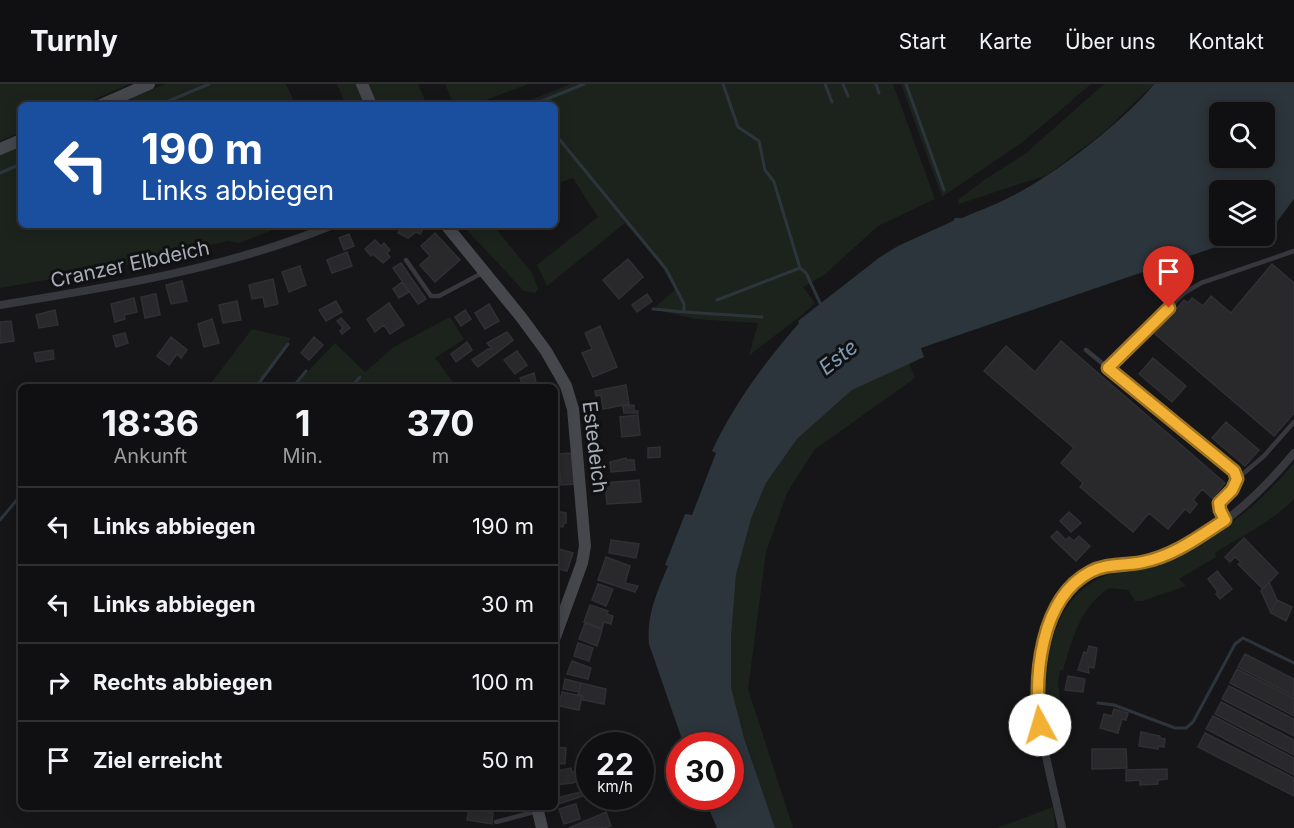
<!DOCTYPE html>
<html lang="de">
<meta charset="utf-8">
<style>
:root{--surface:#101012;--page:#1e1e20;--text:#f1f3f6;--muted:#9c9d9f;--line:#303032}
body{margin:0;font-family:Inter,sans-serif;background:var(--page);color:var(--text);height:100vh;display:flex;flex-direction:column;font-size:22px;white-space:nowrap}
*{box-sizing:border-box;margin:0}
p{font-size:20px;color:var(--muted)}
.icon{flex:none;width:33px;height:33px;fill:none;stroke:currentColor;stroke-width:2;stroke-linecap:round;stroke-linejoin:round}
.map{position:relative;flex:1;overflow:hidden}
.sheet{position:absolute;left:18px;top:300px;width:540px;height:426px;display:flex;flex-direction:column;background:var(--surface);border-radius:9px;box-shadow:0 3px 15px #0003,0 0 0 2px var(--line)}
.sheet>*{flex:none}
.banner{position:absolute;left:18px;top:18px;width:540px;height:126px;border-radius:9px;box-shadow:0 3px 15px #0003,0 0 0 2px var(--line);background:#1a4fa0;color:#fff;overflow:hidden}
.fabs{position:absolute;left:1209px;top:18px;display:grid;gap:12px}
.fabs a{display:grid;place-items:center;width:66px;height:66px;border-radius:9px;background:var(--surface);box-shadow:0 3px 15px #0003,0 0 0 2px var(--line);font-size:30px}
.speed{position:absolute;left:576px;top:648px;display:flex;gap:12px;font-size:30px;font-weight:700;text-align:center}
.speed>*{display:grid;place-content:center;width:78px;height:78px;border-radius:50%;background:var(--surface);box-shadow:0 3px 15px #0003,0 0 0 2px var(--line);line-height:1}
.speed small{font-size:15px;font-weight:400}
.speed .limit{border:9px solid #d22;background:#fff;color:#111}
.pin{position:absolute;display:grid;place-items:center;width:51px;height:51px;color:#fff;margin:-62px -26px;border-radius:50% 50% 50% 0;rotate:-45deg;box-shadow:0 0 6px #0007}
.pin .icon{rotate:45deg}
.me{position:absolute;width:66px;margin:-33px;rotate:354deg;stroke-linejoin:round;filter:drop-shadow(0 0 4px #0008)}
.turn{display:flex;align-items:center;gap:21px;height:126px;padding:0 24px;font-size:27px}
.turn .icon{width:78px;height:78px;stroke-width:2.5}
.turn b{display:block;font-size:42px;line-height:51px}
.eta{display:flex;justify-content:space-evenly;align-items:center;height:102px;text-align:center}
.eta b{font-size:36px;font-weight:700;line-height:42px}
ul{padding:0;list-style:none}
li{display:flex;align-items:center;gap:18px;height:78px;padding:0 24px;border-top:2px solid var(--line)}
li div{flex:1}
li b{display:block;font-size:22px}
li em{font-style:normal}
header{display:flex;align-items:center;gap:36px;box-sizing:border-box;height:84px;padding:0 30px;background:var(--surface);border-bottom:2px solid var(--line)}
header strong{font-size:28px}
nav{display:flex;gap:33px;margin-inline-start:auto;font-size:21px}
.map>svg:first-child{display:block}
.green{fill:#1c231d}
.water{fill:#2c353c;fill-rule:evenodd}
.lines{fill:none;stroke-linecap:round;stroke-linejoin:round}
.stream{stroke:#2c353c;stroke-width:3}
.building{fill:#29292c;stroke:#303034;stroke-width:1.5}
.lane{stroke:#37383d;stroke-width:4.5}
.street{stroke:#37383d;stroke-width:8}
.secondary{stroke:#45474d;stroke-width:12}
.route-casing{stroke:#9d7322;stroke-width:15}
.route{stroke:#f2b134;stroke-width:10}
.labels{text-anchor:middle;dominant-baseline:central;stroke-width:6;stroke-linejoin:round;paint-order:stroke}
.street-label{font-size:20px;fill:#a8adb8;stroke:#111113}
.water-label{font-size:21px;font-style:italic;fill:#7f9bb3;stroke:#111113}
</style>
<header>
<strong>Turnly</strong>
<nav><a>Start</a><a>Karte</a><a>Über uns</a><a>Kontakt</a></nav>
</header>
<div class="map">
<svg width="1294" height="744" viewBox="0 0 1294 744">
<rect width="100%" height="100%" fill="#161618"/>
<path class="green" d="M0,0h129l-47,21h-61v27l-21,9z
M165,0h121l10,21h-180z
M337,0h19l9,21h-19z
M368,0h50l9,21h-50z
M445,0h83l-55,21h-19z
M571,0h322l42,115 -57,27 -54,49 -21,12 12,16c-20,20 -44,34 -66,53l9,-33 -63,-4 -42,-10 22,-19c-11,-25 -32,-45 -50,-67l-78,63 -10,-21 61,-48 -25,-39 -12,4 -1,12 -5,4v-93h-37z
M901,0h190l-67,57 -82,56z
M1104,0h50l-50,48 -57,43 -88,29 -1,-4 26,-20 41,-26z
M21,62v79h265l-47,18 -11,-2 -115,27 -113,20v-132z
M462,141h31l39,48 6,16 -3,4 -11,-2z
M450,233l14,22 -29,19 20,27 -3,2h-159l42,-44 30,29 29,-25z
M252,245l39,9 -35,49h-48z
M909,279l6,15 -101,72 -27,43 -21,59 -18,137 45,139h-18l-31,-90 -13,-51v-49l5,-63 15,-56 15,-36 31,-44 55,-49z
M1294,379v36c-23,24 -52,36 -79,54l1,4 -37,22 7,7 -44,15h-7l-7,-11 -19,-2c-29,20 -36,49 -46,82h-3l-2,13 4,34 -15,-2c-3,-55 3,-117 60,-140 4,-2 8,-5 12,-6 19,-4 36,-4 54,-11 46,-21 89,-56 121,-95z
M1053,723l2,21h-58z"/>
<path class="water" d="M1154,0h140v115l-21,28 -8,3 -1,-40h-44v46h28l-327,112 3,9 -72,33 -55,49 -31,44 -15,36 -15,56 -5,63v49l13,51 31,90h-58l-13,-31 26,-1v-50l-46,-1 -35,-101c-3,-28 8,-52 19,-78l-3,-1 20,-51 7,1 24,-62 -4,-2c22,-47 53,-89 87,-128l-1,-2 82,-64 18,-11 55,-25 2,-3h7c21,-9 43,-17 63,-29 38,-21 103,-72 129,-105zM1220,28h44v46h-44z"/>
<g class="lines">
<path class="stream" d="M723,0l15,43 21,14 6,29 9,12 26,86 6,5 14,30
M825,0l7,18
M843,0l5,12
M876,0l3,9
M906,0l38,106
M159,21l50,-21
M532,21l52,-21
M555,50l111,135 18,35v8l78,5
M0,89l21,-9
M717,216l83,-32
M653,225l31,3
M256,303l32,-43
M293,303l13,-16
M351,303l9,-10
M0,436l21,-25
M1098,619l16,2 61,23h11l7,-6 42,-78 8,-6 51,25"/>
</g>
<path class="building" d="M398,141h25l2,1 -5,8 -4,-2 -8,6 -10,-5 2,-5z
M435,149l25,27 -25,22 -15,-17 10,-9 -9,-10z
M349,150l5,12 -10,4 -5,-12z
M375,156l6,6 3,-3 6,7 -3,3 3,4 -7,6 -10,-9 -2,2 -6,-7z
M347,168l5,14 -20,7 -5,-13z
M628,175l15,18 -24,22 -16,-19z
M401,179l25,36 -8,5 -25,-36z
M1272,180l22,19v130l-20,23 -119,-102 29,-34 4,3 4,-5 11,8 8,-10 20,17z
M300,182l6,19 -17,7 -7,-20z
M273,195l5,25 -13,3 -2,-10 -11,2 -3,-14z
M182,197l5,20 -16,3 -5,-19z
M402,198l7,10 -10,6 -6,-9z
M156,210l4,21 -15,3 -4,-21z
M647,210l5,7 -15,11 -5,-7z
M134,214l3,14 -13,3 1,4 -10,3 -4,-18z
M237,217l4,19 -18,3 -4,-18z
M336,217l6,11 -16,9 -7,-11z
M389,219l15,22 -14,9 -6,-9 -9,7 -8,-13z
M489,220l10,17 -14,8 -10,-16z
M55,226l3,15 -19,3 -3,-13z
M465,226l6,9 -10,7 -6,-9z
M341,234l9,10 -8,6 -2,-3 3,-3 -6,-7z
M212,235l7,24 -15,4 -6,-23z
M11,237l3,20 -14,2v-21z
M600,242l17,41 -24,10 -11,-24 10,-4 -7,-16z
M507,248l6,8 -2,2 -33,25 -6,-7 16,-11h4l-5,-6z
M125,249l3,10 -12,4 -3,-11z
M171,253l16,13 -6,8 -4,-4 -8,11 -12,-9z
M314,253l9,8 -14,15 -8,-7z
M1061,257l164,142 -13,15 -10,-9 -9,11 4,4 -7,9 -5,-4 -17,20 -19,-16 -16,19 -53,-45 3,-4 -22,-20 13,-15 -90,-77 22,-25 29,26z
M467,258l5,8 -16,12 -5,-8z
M53,266l1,9 -18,3 -2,-9z
M517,267l10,14 -12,9 -11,-14z
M1153,274l33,28 -14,16 -33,-28z
M534,289l3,14h-14l-3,-9z
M626,301l3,19 -26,5 -2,-14 -5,1 -1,-5z
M634,321v6h4v2h-14l-1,-7z
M638,331l2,20 -18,2 -2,-20z
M1226,338l33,28 -14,16 -33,-28z
M660,363v10l-12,1v-10z
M572,369l3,31 -14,1 -3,-31z
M626,374l1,2h7l1,10 -24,2 -1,-10z
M639,396l2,22 -34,2 -2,-21z
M555,427l11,2v10h-2l-1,4 -8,-1z
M1069,428l12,11 -10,9 -11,-11z
M1057,447l9,9 3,-3 5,4 5,-5 11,10 -14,15 -25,-24z
M1244,454l34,35 -15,16 -25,-25 3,-2 -6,-5 -5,5 -5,-5z
M611,456l28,4 -3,14 -27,-5z
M556,464l17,5 -6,18 -12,-3z
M606,473l24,9 -5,17 13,3 -3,6 -37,-12z
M1217,487l15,18 -12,10 -4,-5 2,-2 -10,-13z
M1269,498l8,18 -6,13 -10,-22z
M598,500l15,5 -7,17 -14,-6z
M1277,516l15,7 -6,14 -15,-8z
M590,521l18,6 -1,3 6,2 -2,8 -7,-2 -2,6 -18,-6z
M585,539l17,7 -5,16 -18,-7z
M578,559l15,5 -4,13 -15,-5z
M1089,562l8,2 -3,20 -6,-1 1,6 -11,-3 6,-18 3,1z
M1245,570l49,25v17l-56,-29z
M572,577l19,7 -3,11 -21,-5z
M1237,585l57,29v18l-64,-33z
M1068,592l17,3 -2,13 -18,-2z
M565,595l16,4 -2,9 -16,-3z
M581,599l25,6 -2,15 -21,-4 1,-4 -6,-1z
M1229,602l65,33v17l-72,-37z
M562,608l20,4 -3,14 -20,-4z
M1221,618l73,38v15l-79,-41z
M1114,625l14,4 -2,7 -4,-1 -4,14 -18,-5 4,-14 8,2z
M1213,632l81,42v17l-88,-46z
M1141,648l19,4v2l5,1 -1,8 -5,-1 -1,3 -19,-3z
M1205,649l89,45v18l-96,-49z
M555,663l11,1 -1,16 -10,-1z
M1092,665h34l1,19 -35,1z
M571,684l1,4 10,-1v8l-9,4 -18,2v-14z
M1167,685v10l-9,1v4l-18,1v-5l-14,1v-11z
M584,707l2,4 -28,9 -2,-6z
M576,720l4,15 -16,5 -5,-15z
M469,725l24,4 -1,11 -25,-4z
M606,728l5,14 -7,2h-35z"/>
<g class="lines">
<path class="lane" d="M406,176l25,36h8l45,-24
M1086,266l148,121 3,8 -5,11 -13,13v7l6,10
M1108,284l76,-75 17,-10 93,-32
M1237,395l27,-23 30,-34
M496,738l42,-11"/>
<path class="street" d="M0,221c112,-18 228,-37 333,-80
M1062,744c-15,-72 -42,-148 -6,-218 7,-14 18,-29 32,-37 21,-12 44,-7 66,-14 57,-19 103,-61 140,-106"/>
<path class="secondary" d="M362,0l9,21
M101,21l48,-21
M0,65l21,-9
M446,141l75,92 25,34 20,35 7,23 12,137 -3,17 -27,74
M537,723l5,21"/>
</g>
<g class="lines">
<g class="route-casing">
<path id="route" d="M1040,641c-6,-49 0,-126 50,-153 17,-9 35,-6 53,-10 31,-6 57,-26 82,-42l-5,-10 -1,-7 13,-13 5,-11 -3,-8 -126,-103 61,-60"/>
</g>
<use href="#route" class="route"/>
</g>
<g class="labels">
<g class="street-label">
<text transform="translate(130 180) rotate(-12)">Cranzer Elbdeich</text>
<text transform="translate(595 363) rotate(83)">Estedeich</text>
</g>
<g class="water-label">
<text transform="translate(838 273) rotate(-38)">Este</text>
</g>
</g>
</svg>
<div class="fabs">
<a><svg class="icon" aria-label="search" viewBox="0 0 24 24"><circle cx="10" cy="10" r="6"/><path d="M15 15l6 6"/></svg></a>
<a><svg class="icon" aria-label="layers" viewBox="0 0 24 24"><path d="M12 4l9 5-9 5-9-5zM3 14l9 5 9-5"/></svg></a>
</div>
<div class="speed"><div>22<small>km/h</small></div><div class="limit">30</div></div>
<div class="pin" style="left:1169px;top:224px;background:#d93025"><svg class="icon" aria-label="arrive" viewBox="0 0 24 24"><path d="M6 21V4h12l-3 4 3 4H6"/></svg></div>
<svg class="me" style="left:1040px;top:641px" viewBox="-20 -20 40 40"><circle r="19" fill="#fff"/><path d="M0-13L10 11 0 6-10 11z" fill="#f2b134"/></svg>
<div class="banner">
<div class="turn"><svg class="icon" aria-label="left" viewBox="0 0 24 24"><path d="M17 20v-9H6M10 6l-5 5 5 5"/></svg><div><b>190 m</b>Links abbiegen</div></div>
</div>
<section class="sheet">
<div class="eta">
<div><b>18:36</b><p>Ankunft</p></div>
<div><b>1</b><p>Min.</p></div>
<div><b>370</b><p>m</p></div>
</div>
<ul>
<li><svg class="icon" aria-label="left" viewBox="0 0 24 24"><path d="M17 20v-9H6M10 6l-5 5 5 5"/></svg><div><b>Links abbiegen</b></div><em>190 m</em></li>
<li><svg class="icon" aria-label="left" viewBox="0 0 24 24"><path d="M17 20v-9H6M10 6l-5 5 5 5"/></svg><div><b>Links abbiegen</b></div><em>30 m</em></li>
<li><svg class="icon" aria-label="right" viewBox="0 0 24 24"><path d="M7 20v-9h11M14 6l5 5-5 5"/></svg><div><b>Rechts abbiegen</b></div><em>100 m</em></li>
<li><svg class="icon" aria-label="arrive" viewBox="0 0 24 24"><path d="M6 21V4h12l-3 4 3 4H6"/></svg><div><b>Ziel erreicht</b></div><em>50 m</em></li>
</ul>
</section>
</div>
